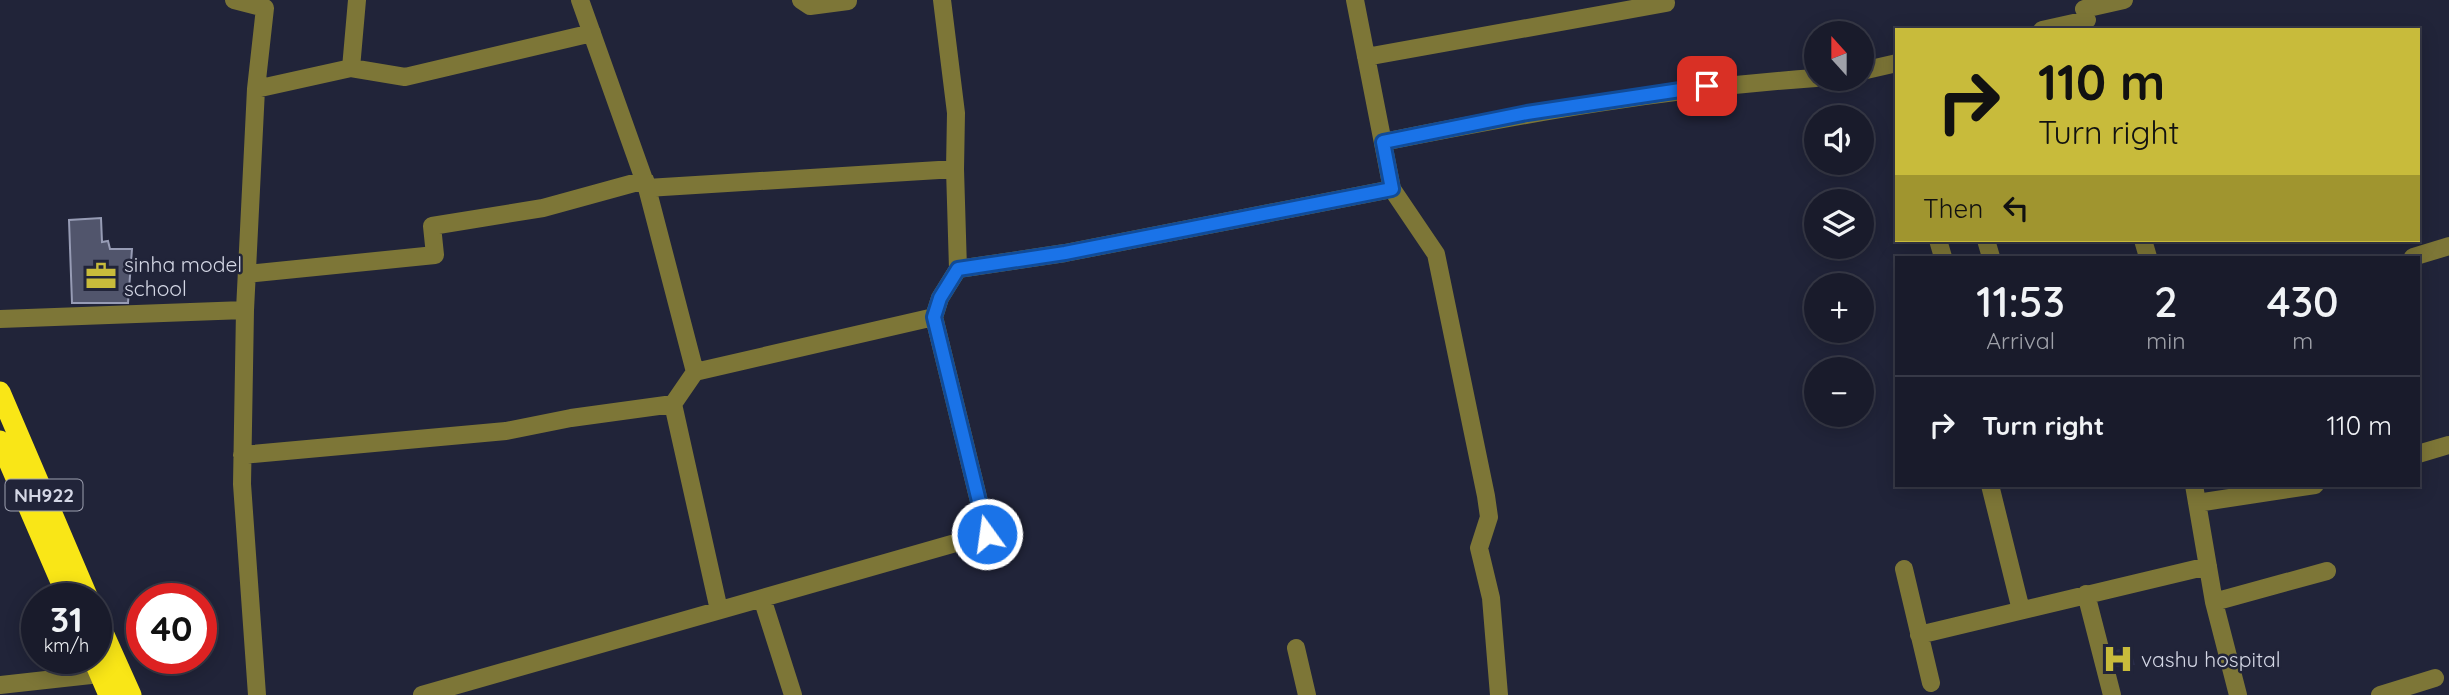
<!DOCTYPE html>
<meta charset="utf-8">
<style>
:root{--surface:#191b2b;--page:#222433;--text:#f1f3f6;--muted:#9fa1a9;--line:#373947}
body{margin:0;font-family:Quicksand,sans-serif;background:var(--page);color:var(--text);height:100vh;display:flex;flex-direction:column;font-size:26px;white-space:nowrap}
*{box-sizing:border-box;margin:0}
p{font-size:23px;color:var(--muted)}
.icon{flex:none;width:38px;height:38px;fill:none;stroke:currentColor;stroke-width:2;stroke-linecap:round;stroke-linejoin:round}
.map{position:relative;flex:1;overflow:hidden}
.side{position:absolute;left:1895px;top:256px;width:525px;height:231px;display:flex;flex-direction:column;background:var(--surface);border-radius:0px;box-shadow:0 4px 18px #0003,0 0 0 2px var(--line)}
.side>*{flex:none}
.top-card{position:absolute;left:1895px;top:28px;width:525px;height:214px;border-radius:0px;box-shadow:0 4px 18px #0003,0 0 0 2px var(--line);background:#c8bb3b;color:#111;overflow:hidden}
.needle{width:46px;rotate:339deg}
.tools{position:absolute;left:1804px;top:21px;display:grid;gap:14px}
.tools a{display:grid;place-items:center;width:70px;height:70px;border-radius:50%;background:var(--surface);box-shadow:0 4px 18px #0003,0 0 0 2px var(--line);font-size:35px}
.speed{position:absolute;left:21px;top:583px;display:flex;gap:14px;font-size:35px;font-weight:700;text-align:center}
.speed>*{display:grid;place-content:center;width:91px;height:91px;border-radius:50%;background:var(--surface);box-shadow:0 4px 18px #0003,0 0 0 2px var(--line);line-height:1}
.speed small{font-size:18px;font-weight:400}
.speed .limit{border:10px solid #d22;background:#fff;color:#111}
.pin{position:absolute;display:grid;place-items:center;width:60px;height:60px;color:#fff;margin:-30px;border-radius:14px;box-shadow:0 4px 10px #0006}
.me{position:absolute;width:77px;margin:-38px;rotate:346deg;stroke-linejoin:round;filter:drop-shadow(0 0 5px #0008)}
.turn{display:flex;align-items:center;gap:24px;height:147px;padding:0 28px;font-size:32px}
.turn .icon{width:91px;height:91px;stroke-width:2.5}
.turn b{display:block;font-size:49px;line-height:60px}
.then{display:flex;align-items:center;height:66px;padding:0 28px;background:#0003;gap:14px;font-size:26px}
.eta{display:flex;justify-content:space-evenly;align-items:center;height:119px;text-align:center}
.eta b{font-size:42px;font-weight:600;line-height:49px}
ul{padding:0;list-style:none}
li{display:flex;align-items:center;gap:21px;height:98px;padding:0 28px;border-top:2px solid var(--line)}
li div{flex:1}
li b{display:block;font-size:26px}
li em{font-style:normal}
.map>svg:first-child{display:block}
.built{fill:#292d48}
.building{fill:#51556c;stroke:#979cb5;stroke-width:2}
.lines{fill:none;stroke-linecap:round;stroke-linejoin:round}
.minor{stroke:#7d7637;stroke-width:18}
.highway{stroke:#f9e617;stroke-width:21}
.route-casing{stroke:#114b97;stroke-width:18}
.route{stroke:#1a73e8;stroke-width:12}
.labels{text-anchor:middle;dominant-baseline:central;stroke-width:5;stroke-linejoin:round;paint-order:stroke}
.shield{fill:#212439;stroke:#9ea1b1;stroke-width:2}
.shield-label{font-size:19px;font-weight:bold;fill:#d4d7e5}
.poi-label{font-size:21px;fill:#d4d7e5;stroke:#212439;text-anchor:start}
</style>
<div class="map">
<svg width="2449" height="695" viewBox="0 0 2449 695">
<rect width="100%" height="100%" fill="#212439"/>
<path class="built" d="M2130,647l5,18 -30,3 -4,-15z"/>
<path class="building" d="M101,218l1,24 6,-1 2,8h22l-4,54h-56l-3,-83z"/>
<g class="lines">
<path class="minor" d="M234,0l31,8 -9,81
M580,0l67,188 48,184 239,-55
M801,0l9,6 38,-5
M942,0l14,113 -1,56
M2084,9l40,-9
M2042,30l45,-10
M1366,57l300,-54
M351,68l54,9 187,-44
M1862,71l35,-8
M1383,142c144,-29 287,-54 433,-64
M647,188l308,-19 3,100
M1392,189l44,65 50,242 3,21 -10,31 12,50 8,97
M1938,240l5,17
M1986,240l5,17
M2143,240l5,17
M2413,257l36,-11
M247,274l188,-19 -3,-29 111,-18 102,-28
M0,319l245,-9
M695,372l-22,32 46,206
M2418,454l31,-9
M242,455l264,-24 65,-13 102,-14
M1990,485l31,125
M2194,485l20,117 24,93
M2197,503l118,-18
M1904,569l27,114
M2086,594l26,101
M762,598l31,97
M2214,602l113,-31
M1919,635l289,-69
M1296,648l11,47
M0,685l100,-11
M257,695l-15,-211 3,-174 11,-221 95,-21 6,-68
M422,695l565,-161 -53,-217 6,-19 18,-29 107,-16 327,-64 -37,-189
M2380,695l55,-17"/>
<path class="highway" d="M0,392l88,206
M0,441l68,157
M96,617l35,78
M93,658l16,37"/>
</g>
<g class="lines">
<g class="route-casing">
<path id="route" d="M987,534l-53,-217 6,-19 18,-29 107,-16 327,-64 -9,-47 144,-29 180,-27"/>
</g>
<use href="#route" class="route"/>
</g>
<defs>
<g id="office-bare" transform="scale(2.415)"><path d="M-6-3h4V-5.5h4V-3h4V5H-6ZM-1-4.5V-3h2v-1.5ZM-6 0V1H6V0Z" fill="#c8bb3b" stroke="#212439" stroke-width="2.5" paint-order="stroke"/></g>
<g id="hospital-bare" transform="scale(2.415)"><path d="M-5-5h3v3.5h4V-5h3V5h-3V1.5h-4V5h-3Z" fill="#c8bb3b" stroke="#212439" stroke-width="2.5" paint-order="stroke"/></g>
</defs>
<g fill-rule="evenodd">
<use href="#office-bare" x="101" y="276"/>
<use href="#hospital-bare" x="2118" y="659"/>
</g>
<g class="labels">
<rect class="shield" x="5.5" y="479.5" width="77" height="31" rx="5"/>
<g class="shield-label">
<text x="44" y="495">NH922</text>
</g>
<g class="poi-label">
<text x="124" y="264">sinha model<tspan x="124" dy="24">school</tspan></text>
<text x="2141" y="659">vashu hospital</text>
</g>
</g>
</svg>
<div class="tools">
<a><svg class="needle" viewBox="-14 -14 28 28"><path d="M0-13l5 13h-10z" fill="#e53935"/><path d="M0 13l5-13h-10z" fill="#9fa1a9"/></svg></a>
<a><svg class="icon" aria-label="sound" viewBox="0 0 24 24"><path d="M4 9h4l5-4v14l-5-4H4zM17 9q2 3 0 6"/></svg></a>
<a><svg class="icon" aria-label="layers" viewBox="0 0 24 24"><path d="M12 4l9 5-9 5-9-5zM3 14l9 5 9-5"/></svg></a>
<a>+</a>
<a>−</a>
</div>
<div class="speed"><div>31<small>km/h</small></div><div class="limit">40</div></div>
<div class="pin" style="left:1707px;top:86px;background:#d93025"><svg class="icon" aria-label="arrive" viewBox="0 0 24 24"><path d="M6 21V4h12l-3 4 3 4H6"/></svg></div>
<svg class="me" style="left:987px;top:534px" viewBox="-20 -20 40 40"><circle r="17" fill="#1a73e8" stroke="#fff" stroke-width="3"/><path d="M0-11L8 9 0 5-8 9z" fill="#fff"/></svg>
<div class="top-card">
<div class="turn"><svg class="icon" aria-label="right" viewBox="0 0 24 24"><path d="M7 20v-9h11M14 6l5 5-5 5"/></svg><div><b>110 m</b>Turn right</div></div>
<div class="then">Then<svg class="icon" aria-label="left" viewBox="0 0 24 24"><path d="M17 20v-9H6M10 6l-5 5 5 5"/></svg></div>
</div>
<section class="side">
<div class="eta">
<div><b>11:53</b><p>Arrival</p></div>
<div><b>2</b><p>min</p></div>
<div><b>430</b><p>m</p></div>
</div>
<ul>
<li><svg class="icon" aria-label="right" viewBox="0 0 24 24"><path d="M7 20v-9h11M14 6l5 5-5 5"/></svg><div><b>Turn right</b></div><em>110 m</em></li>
</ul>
</section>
</div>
